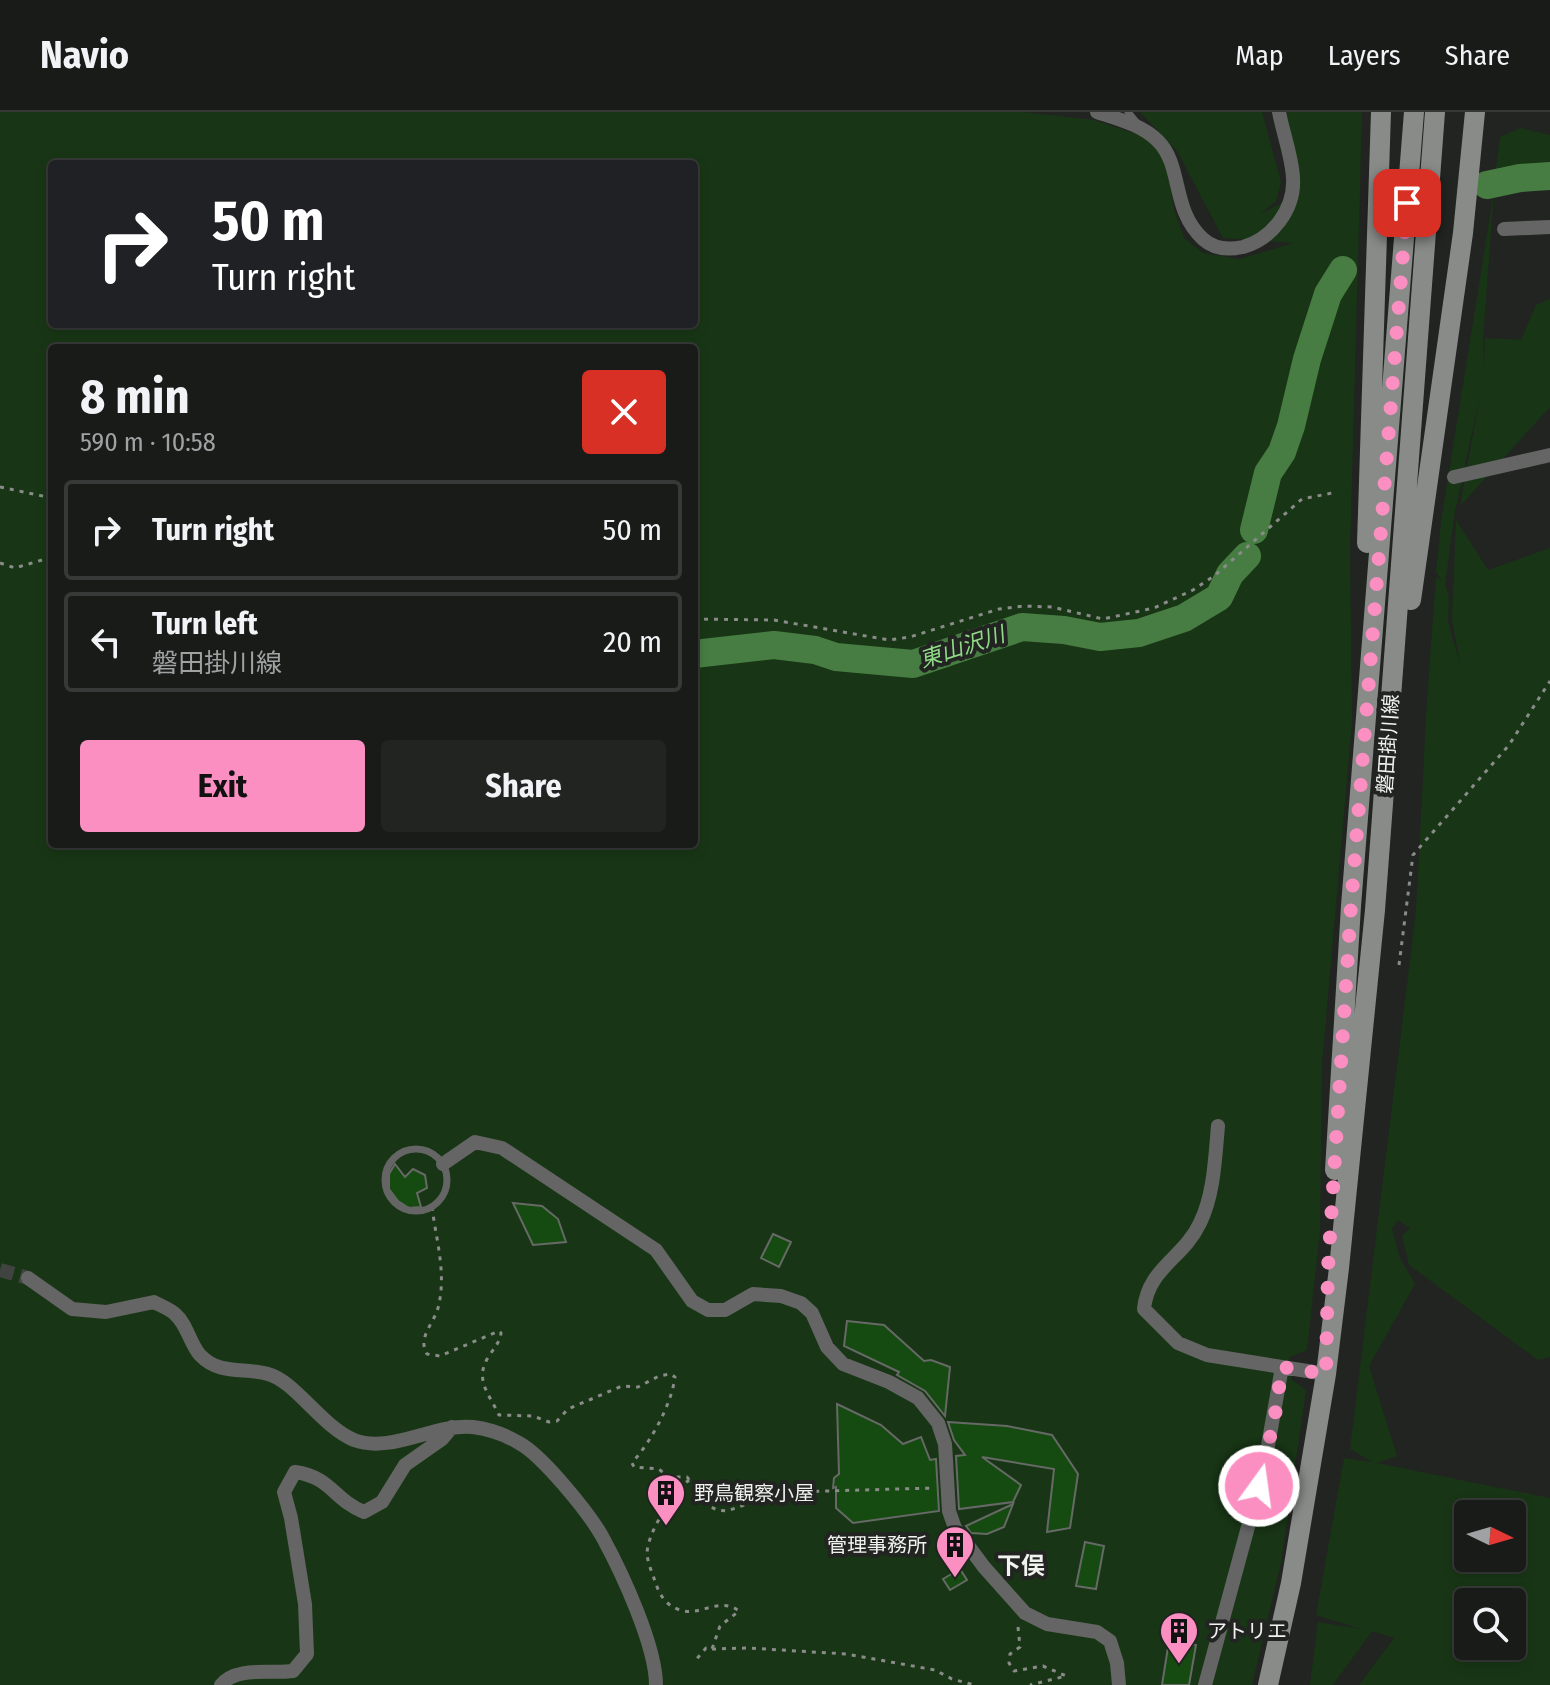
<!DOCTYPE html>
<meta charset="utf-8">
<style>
:root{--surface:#191b19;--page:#222422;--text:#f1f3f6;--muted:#9fa1a2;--line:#373938;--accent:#fc8fc1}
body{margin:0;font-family:"Fira Sans Condensed","Noto Sans JP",sans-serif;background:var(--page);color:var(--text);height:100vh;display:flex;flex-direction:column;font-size:30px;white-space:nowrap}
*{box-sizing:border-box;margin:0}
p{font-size:26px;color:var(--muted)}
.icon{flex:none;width:44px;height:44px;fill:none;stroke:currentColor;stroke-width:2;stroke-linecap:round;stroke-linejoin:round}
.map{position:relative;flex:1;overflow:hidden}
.panel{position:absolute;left:48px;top:232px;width:650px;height:504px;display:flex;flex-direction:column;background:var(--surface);border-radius:8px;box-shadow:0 4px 12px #0003,0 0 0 2px var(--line)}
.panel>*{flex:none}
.top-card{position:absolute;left:48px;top:48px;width:650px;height:168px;border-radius:8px;box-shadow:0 4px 12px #0003,0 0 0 2px var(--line);background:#202124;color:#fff;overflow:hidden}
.needle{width:52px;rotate:95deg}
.tools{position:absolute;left:1454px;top:1388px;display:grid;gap:16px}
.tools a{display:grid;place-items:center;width:72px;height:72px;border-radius:8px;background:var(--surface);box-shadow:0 4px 12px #0003,0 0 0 2px var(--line);font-size:40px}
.pin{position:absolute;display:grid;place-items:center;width:68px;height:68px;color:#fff;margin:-34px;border-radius:16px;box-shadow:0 4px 12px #0006}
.me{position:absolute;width:88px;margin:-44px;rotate:14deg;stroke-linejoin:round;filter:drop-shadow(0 0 6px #0008)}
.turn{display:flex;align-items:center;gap:28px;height:168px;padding:0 32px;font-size:36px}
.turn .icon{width:104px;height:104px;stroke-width:2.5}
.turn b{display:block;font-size:56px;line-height:68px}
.round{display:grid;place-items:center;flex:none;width:84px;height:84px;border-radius:8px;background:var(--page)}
.head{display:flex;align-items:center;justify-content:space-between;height:136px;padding:0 32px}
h1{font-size:48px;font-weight:700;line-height:60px}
.primary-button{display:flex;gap:16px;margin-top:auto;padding:16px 32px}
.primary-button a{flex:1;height:92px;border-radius:8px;background:var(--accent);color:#111;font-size:32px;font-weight:700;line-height:92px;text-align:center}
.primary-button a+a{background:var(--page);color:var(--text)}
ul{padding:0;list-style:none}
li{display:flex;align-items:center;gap:24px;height:100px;margin:0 16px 12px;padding:0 16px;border:4px solid var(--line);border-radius:8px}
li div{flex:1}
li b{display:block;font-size:30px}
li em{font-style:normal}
header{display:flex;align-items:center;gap:48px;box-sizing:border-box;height:112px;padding:0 40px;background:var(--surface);border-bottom:2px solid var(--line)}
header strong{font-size:38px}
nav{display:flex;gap:44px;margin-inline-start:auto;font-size:28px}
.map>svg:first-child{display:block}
.green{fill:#183615;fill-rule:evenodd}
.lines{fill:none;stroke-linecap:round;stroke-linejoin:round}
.river{stroke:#477d42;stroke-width:28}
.building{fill:#154b11;stroke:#666966;stroke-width:2}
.minor-tunnel{stroke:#404340;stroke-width:14;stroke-dasharray:14 7;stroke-linecap:butt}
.path{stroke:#8a8c89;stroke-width:3;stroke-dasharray:4 6;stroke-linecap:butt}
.service{stroke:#646564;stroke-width:7}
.minor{stroke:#646564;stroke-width:14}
.secondary{stroke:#898b89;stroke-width:20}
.route{stroke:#fc8fc1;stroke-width:14;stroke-dasharray:0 25.2}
.labels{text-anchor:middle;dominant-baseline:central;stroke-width:8;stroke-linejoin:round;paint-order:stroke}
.street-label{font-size:20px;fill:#f1f2f0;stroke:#212421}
.poi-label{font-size:20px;fill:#f1f2f0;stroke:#212421;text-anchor:start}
.water-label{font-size:22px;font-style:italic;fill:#8fd987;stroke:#212421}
.quarter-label{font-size:24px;font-weight:bold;fill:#f1f2f0;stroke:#212421}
</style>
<header>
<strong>Navio</strong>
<nav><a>Map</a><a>Layers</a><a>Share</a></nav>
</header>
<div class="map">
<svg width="1550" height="1573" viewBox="0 0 1550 1573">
<rect width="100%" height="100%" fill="#212421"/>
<path class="green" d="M0,0h1022l72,8 57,19 16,26 7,45 10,28 19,15 36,6 55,-16 -71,-5 -46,-87 -37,-39h122l19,70 -5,19 -16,13 36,-18 -12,-84h78l-12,439 2,171 -30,342 -2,167 -13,119 -17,7 -3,10 5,1 -1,11 15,11 -25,173 -29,122h-1252zM52,52h642v160h-642zM52,236h642v496h-642z
M1520,16l30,7v47l-43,2 -12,-9 5,-38z
M1494,79l-11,147 1,27 1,-27 36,2 15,-35 14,-6v108l-90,99 20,-110 -25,115 -10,74 4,11 -1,26 12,42 -8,-45 4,-99 32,50 62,-22v809l-12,3 -129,-95 -7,-29 8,-8 -12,-8 -6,9 8,29 15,26 -46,82 28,90 -20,7 173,35v187h-191l35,-47 -22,-7 -39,54h-23l8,-63 43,7 -45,-14 28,-157 28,4 -22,-13 66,-538 11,-211 9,-123 6,4 -6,-9 5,-50zM1468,1402h44v44h-44zM1468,1490h44v44h-44z"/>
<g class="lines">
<path class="river" d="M1487,73l33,-7 30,-2
M1254,418l14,-57 14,-21 9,-26 16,-67 21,-65 15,-24
M694,542l80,-9 41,5 21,7 77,7 109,-37 42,3 36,7 39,-4 45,-15 35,-21 11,-23 17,-18"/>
</g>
<path class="building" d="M395,1052l10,13 8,-8 12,6 2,13 -10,5 4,14 -12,1 -11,-7 -9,-12v-15z
M513,1091l29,3 16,13 8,23 -33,3z
M773,1122l18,8 -12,25 -18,-9z
M847,1209l37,4 40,36 7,-1 19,7 -5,49 -20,-25 -28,-16 2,-3 -55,-26z
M837,1292l44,21 22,19 18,-7 9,23 6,-1 3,52 -86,12 -17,-15v-21l-3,1 1,-10 5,-4z
M948,1310l59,4 45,9 26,39 -8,54 -23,4 7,-63 -72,-12 39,28 -8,17 -54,7 -3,-53 9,-1 -11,-15z
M1013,1392l-9,23 -17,7 -16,-1 -5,-7z
M1085,1430l19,4 -8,43 -20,-3z
M960,1457l7,11 -17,10 -7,-11z
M1169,1529l27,4 -7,40h-27z"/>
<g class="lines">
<path class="minor-tunnel" d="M0,1158l28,8"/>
<path class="path" d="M0,375l52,11
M0,451l15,5 37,-11
M694,507l80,1 115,20 21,-3 89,-28 25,-3 28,1 51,12 51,-11 39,-18 21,-14 88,-77 35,-7
M1399,853l14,-110 96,-110 41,-64
M432,1095c4,33 15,67 6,101 -4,15 -21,30 -11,46l13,2 59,-25 2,2c-1,9 -7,15 -12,23 -15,23 -1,36 10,59l34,1 16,6 8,-1 11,-12 54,-23 16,1 21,-11 11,-2 5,3c-4,29 -24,64 -43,86l2,4 25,2 9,8h19l22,29 8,4 10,1 32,-11 22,1 8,-9 146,-4
M689,1368c-16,13 -42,53 -42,74 1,10 6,21 9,30 4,12 11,22 24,26 20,7 39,-14 59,1l-19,15 -8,23 -6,-1 -11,13
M1018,1515l2,20 -10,7 -1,9 5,8 29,-5 23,10 -36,9
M712,1537l37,-1 97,6 89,16 17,9 22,6"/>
<path class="service" d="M1128,0l9,11
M385 1068a31 31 0 1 1 62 0a31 31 0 1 1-62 0Z"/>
<path class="minor" d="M1097,0c21,7 45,13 61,29 25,25 13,69 45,98 11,10 26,11 40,8 29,-8 52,-38 50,-69 -1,-21 -10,-45 -14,-66
M1504,117l46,-2
M1454,365l96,-22
M1218,1014c-3,33 -4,68 -18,97 -17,36 -52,45 -56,86l34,34 29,12 119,19
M443,1052l32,-22 27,6 154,102 36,51 16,9h17l28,-16 28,2 20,7 11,10 15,34 16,17 46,18 29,16 20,25 7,21 4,67 6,17 29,39 41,46 22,11 50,8 13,9 7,22 2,22
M28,1166l44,31 34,3 48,-10c7,4 16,7 21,12 12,10 15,30 25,41 20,21 44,12 68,19 27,7 54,53 86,66 38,14 80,-17 119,-13 15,2 33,8 46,16 23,12 71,71 84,95 19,35 53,108 53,147
M221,1573c15,-19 50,-11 72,-14l14,-17 -2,-50 -14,-86 -7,-26 11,-20c36,5 39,28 69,40l18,-10 23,-37 37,-26 10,-12
M1205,1573l59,-217 18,-101"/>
<path class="secondary" d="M1367,431l14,-431
M1411,488l52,-367 12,-121
M1335,1058l16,-264 63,-794
M1268,1573l23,-102 35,-209 13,-106 36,-358 60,-798"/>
</g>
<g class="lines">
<path class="route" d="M1259,1374l16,-71 7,-48 44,7 2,-106 23,-362 56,-703"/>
</g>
<defs>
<g id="building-pin" transform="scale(2)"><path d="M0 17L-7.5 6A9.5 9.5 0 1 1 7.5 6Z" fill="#fc8fc1" stroke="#212421"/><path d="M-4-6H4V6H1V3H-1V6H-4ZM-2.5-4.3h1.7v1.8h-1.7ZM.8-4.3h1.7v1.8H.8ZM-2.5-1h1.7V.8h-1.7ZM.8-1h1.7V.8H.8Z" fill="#111"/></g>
</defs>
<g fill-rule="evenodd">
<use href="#building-pin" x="666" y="1381"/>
<use href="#building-pin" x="955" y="1433"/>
<use href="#building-pin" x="1179" y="1519"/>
</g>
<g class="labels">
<g class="street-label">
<text transform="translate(1388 632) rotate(-86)">磐田掛川線</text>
</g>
<g class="poi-label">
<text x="694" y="1381">野鳥観察小屋</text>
<text x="927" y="1433" text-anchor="end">管理事務所</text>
<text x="1207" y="1519">アトリエ</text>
</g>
<g class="water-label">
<text transform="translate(962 535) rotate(-18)">東山沢川</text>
</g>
<g class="quarter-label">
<text x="1021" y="1454">下俣</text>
</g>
</g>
</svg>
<div class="tools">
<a><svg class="needle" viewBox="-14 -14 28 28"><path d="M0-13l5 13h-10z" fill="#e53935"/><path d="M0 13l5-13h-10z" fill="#9fa1a2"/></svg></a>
<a><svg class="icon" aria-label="search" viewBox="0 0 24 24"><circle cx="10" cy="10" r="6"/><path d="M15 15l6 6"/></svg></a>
</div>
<div class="pin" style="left:1407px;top:91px;background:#d93025"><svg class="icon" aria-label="arrive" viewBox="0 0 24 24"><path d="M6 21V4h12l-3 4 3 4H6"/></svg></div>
<svg class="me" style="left:1259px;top:1374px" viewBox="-20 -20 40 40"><circle r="17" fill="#fc8fc1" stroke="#fff" stroke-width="3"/><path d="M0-11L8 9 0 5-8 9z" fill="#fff"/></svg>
<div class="top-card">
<div class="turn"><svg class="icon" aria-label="right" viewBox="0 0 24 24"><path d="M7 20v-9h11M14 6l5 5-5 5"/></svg><div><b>50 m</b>Turn right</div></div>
</div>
<section class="panel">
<div class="head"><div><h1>8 min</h1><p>590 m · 10:58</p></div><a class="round" style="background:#d93025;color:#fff"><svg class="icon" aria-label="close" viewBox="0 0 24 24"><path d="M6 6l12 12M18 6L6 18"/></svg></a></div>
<ul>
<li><svg class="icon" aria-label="right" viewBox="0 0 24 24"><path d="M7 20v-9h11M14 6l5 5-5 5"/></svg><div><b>Turn right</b></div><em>50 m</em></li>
<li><svg class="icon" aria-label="left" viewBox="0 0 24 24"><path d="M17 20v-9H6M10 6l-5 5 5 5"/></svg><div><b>Turn left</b><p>磐田掛川線</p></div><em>20 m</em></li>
</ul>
<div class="primary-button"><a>Exit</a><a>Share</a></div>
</section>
</div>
